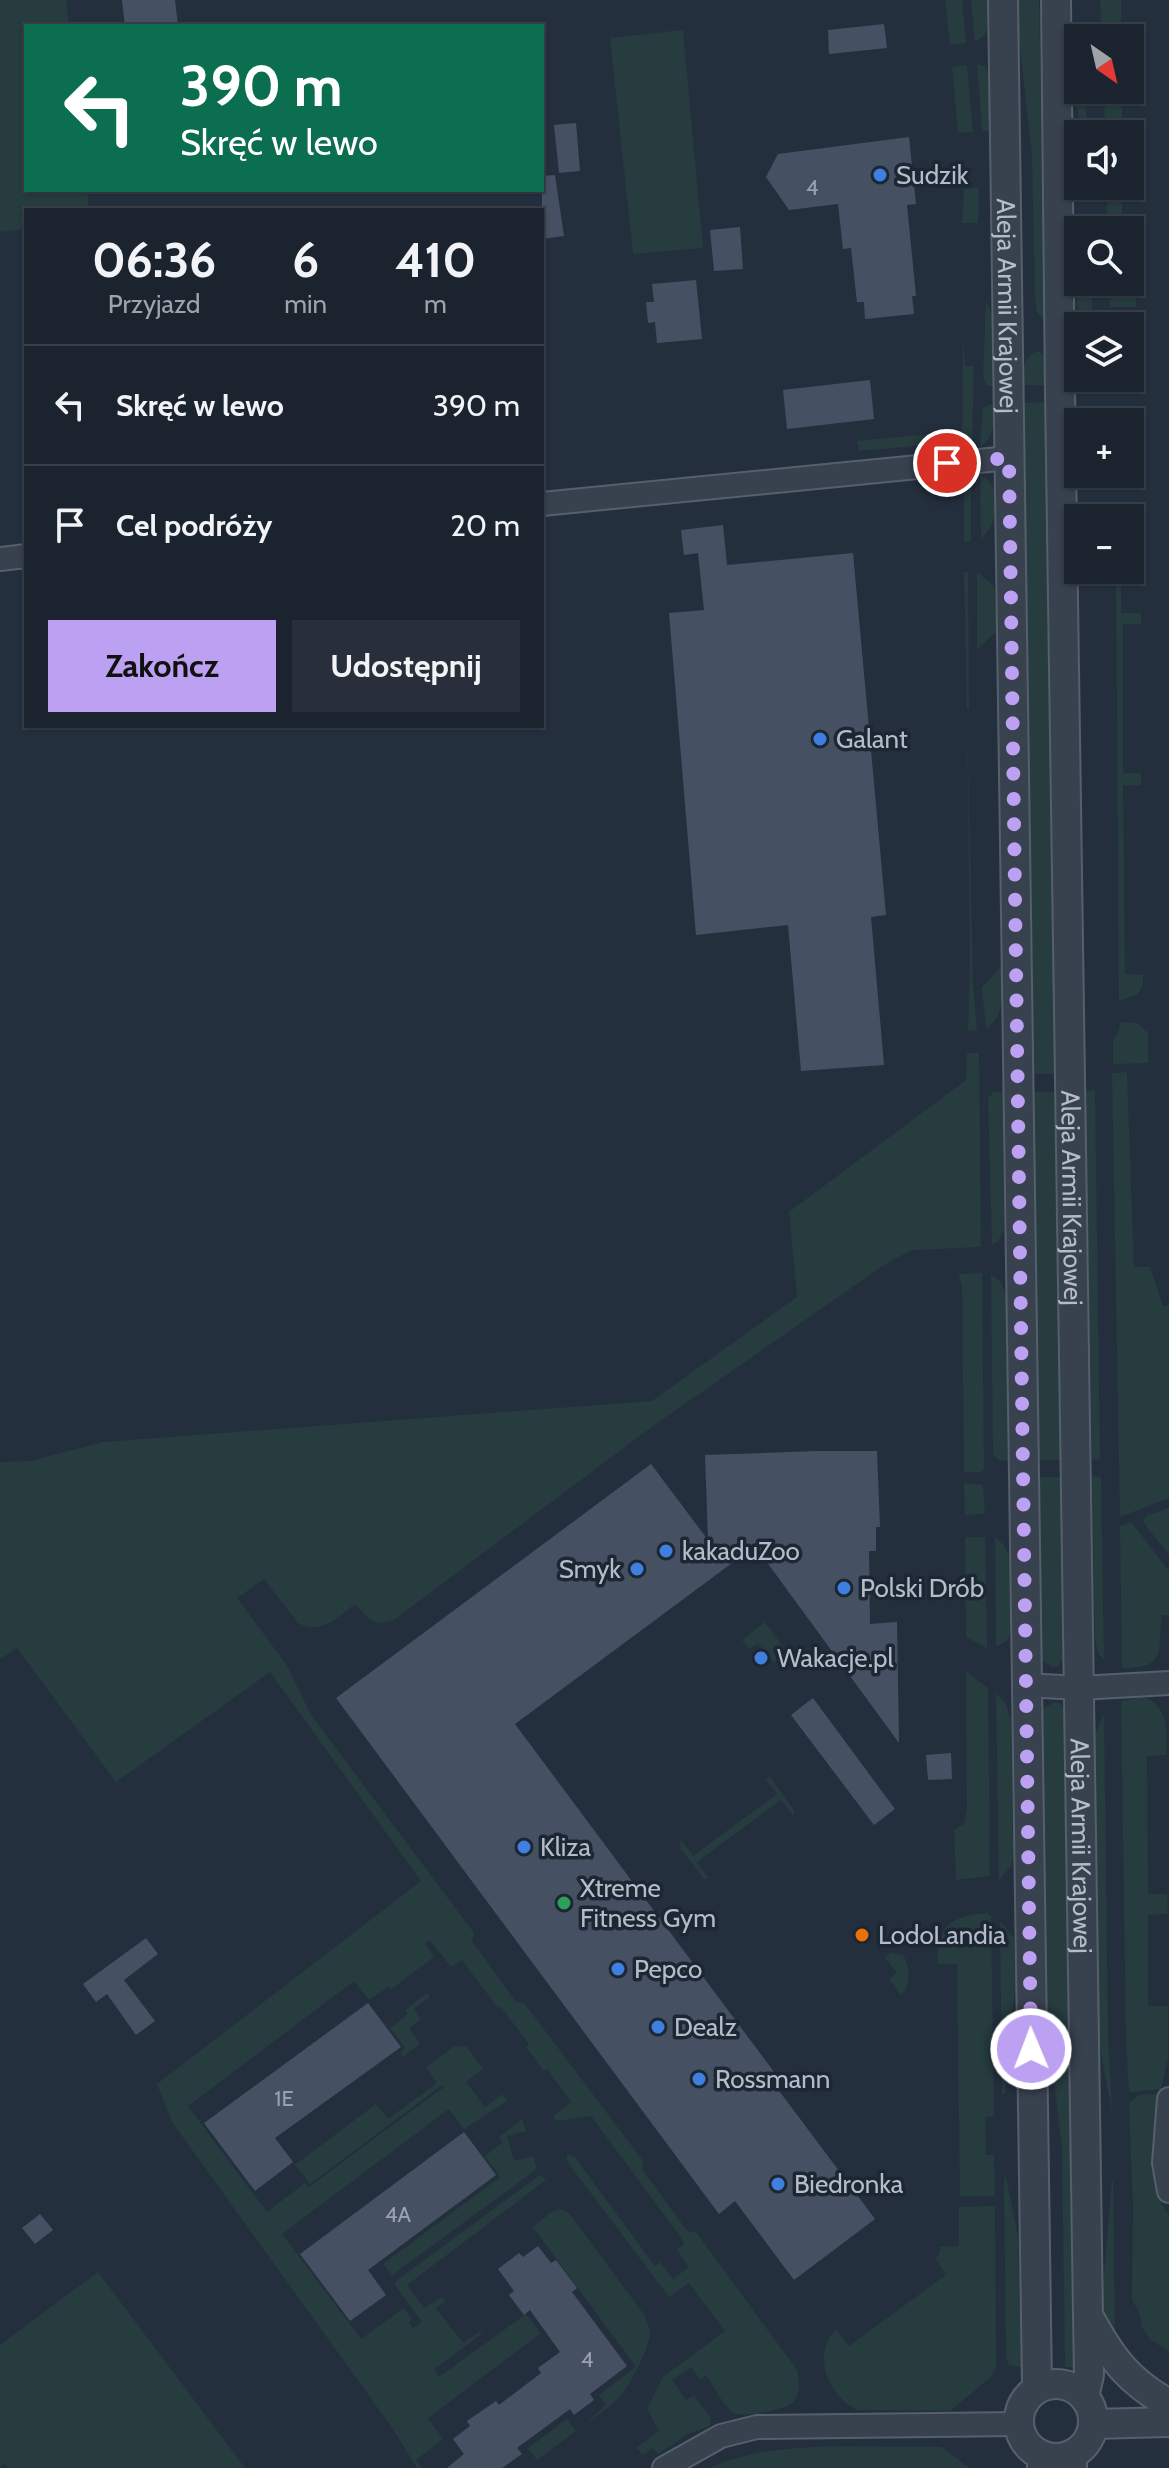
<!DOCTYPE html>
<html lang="pl">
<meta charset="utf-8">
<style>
:root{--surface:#1b232e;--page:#282f3a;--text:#f1f3f6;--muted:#a0a4aa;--line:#39404a;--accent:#bca0f2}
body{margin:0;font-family:Cabin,sans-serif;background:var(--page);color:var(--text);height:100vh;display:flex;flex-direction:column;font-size:30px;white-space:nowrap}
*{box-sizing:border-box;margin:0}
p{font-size:26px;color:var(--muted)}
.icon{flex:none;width:44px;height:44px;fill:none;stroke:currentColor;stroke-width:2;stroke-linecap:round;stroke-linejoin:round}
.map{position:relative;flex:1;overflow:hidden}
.panel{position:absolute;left:24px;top:208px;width:520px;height:520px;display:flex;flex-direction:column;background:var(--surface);border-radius:0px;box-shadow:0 2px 6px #0004,0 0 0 2px var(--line)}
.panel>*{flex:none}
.hud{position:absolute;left:24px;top:24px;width:520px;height:168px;border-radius:0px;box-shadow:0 2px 6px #0004,0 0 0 2px var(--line);background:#0b6e4f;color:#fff;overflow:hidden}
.needle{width:52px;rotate:146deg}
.tools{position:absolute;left:1064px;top:24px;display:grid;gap:16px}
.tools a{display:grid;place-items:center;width:80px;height:80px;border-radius:0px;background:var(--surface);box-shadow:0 2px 6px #0004,0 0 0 2px var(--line);font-size:40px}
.pin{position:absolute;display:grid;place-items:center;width:68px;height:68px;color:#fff;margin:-34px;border:4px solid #fff;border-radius:50%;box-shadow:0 2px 8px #0007}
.me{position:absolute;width:88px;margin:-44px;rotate:359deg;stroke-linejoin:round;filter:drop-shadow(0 0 6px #0008)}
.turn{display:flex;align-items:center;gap:28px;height:168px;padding:0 24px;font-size:36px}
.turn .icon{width:104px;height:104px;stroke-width:2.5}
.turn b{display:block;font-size:56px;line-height:68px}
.eta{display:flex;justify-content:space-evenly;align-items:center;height:136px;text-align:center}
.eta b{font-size:48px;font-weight:800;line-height:56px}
.action{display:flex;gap:16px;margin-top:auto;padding:16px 24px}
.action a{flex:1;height:92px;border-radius:0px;background:var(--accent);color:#111;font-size:32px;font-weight:800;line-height:92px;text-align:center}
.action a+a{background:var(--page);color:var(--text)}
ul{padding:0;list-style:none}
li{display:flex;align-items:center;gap:24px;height:120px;padding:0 24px;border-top:2px solid var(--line)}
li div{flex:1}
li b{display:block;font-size:30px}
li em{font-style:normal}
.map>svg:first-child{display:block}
.green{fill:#263c3f}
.building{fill:#455162}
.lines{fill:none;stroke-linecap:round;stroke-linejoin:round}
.minor-casing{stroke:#565f6c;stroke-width:26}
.tertiary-casing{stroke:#565f6c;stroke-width:32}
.minor{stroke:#38414e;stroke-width:22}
.tertiary{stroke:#38414e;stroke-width:28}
.route{stroke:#bca0f2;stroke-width:14;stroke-dasharray:0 25.2}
.shop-dot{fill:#3f7fe0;stroke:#1d2633;stroke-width:3}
.leisure-dot{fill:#2e9e5b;stroke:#1d2633;stroke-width:3}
.food-dot{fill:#e8710a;stroke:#1d2633;stroke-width:3}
.labels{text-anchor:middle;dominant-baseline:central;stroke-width:7;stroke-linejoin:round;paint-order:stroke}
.number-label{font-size:22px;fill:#98a1af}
.poi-label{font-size:26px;fill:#b4bcc9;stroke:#1d2633;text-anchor:start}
.street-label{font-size:26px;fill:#b4bcc9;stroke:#1d2633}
</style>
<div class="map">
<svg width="1169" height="2468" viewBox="0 0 1169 2468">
<rect width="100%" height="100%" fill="#242f3e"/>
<path class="green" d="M0,0h66l3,26h-43v164h61l2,20h-63v19l-26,3z
M945,0h17l4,43 -16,2z
M971,0h17c0,17 5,34 -13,42z
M1018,0h21l6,316 -2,3 -6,-6 -2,-13 -3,-144 -13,-118z
M1100,0h21v32l-19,-1z
M683,30l20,218 -70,6 -23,-216z
M1078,60v30h7l2,44h-3c-6,-23 -18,-53 -6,-74z
M977,64l9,3 3,8 1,56h-8z
M967,65l6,67 -15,1 -6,-66z
M1104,90h18v44h-17z
M1106,186h16v44h-14z
M979,188l-1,35h-16l2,-34z
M1078,280l13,2 2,42c-20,-8 -17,-25 -15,-44z
M1109,282h13l1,6h13v19h-26z
M986,301l6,12 2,74 -8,-2 -3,-8z
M963,335l2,31h9l-2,75 -113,10 -2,-10 105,-10z
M1039,351l6,7 1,27h-22c0,-15 -2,-30 15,-34z
M1047,402l8,672h-21l-10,-671z
M994,403c0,17 2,33 -14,44l3,-39z
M980,475c25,10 18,50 1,64z
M971,482v59l-7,1v-59z
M1116,570h5v43h20v11h-18v149h18v12h-18l2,189 18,1v10l-5,9 -19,7z
M964,572h4l1,137h-2z
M977,572l17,14 3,45 -20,19z
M967,714l6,271 4,45 -9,1 2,-73z
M1001,967c1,21 6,48 -15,62l-4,-42z
M1120,1022l17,1 11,10v30l-35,1v-24l6,-10z
M967,1053h12l2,194 -69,3 -28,15 -231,161 -259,194c-18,8 -28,-3 -39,-16 -18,13 -34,32 -57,19l-34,-44 -27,19 49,66 25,51 163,218 -2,8 44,61 9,2 118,157 -1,8 46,63h8l101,138c2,10 4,22 -3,31 -7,9 -53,18 -62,11 -10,-8 -18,-26 -26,-37l-6,4 -9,-12 -19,13 14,20 8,-5 17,23 -1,8 -22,8 -30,20 -5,-6 -10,7 -7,-7 23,-17 -12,-22 16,-32 62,-46 -36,-48 -20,14 -100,-133 -3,-7 2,-3 6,2 81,110 5,-4 13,17 16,-12 -12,-17 8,-7 -94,-127 -34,5 -4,-5 18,-14 -24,-33 -3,2 -18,-24 3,-3 -28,-37 -3,1 -36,-48 -11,7 -21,-27 -5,4 9,13 -44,33 -2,-3 -19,13 -15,-19 -166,125 79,106 38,-29 4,4 135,-100 -2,-2 -132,99 -15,-19 81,-61 12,15 49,-36 -10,-14 1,-3 25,-19 13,-1 17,23 -17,13 19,25 17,-13 5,7 -43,28 -15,-20 -167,125 79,105 43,-31 8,11 -3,4 4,5 9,-6 -27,-37 1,-4 144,-106 6,5 -139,105 17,23 16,-10 6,2 -10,8 27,35 16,-11 3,2 -48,35 5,8 87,-63 15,19 -113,85 15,21 -27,21 6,8h-5l-24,-39 -221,-307 -15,-38 264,-203 -151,-209 -154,110 -99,-134 -17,11v-197l30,-1 73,-19 549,-41 145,-104 -8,-85 177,-132z
M1127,1072l7,195h16l13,39 6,-1v193l-49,19 -8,-444z
M1095,1090l5,370 -8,-1 -7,-368z
M994,1092h9l1,138 -6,11 -6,4 -4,-147z
M1034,1092h23l5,368h-24z
M982,1273l2,196 -3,3h-17l-2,-183 -3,-15z
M991,1275l10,7 5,12 2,167 -9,-1 -6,-6z
M1092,1476l9,1 3,183 -5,-6 -4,-14z
M1039,1477h23l2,179 -6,10 -6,1 -9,-6 -2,-6z
M964,1483l15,1 4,2 2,28 -20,1z
M1169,1508v47l-26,-33 3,-6z
M1131,1522l38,49v44h-7c-5,37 6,53 -40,53l-2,-142z
M965,1537h20l2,111 -21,-11z
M995,1538l8,6 6,11 2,74 -3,11 -12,7z
M765,1622l22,30 -13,11 -16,-20 -9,6 -7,-9z
M966,1672l22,16 2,188 -34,4 -2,-50 10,-6 3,-15z
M996,1693l10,11 5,16 2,137 -2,9 -12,14z
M1143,1697c26,9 24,33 23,58l-19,1 1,138h19l1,20 -20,1v91h20v52l-7,31 -32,3 -3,-51 -5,-340z
M1054,1702l7,2 3,7 9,656h-8l-3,-218 -15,-127 -5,-304 1,-9z
M1104,1714l4,321 4,77 -13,-70 -4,-308z
M770,1777l24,33v6l-13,-16 -84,62 12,17h-5l-24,-31 1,-8 12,16 84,-62 -12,-16z
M987,1913l4,3 3,200 -9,1 1,38h8l1,41h-35l-3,-232h-20c2,-39 11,-47 50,-51z
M1000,1921l14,17 1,49 -10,107h-3z
M891,1953l12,2c8,12 8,31 -2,40l-12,-16 8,-6 -12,-16z
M427,1993l3,4 -16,11 7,11 -12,9 10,14v3l-16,12 -3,-4 5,-5 -15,-20 18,-14 -3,-4z
M1160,2094c-5,42 -17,85 9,122v136l-19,-13 -8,-12 -2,-13 -8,-14 1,-91 -4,-106 10,-8z
M522,2119l4,12 -19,5 7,25 19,-5 4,13 -145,106 -9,-11 117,-87 -15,-21 18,-14 -4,-5z
M1004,2177h2l12,60 3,130 -12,-2 -3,-7z
M1112,2180l1,1 2,162 -10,-22 -3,-20z
M995,2206l1,161 -5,10 -41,34 -93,-1c-29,-16 -46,-54 -21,-81l13,17 97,-71 -11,-17 5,-5v-6l19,-1v-39z
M561,2209l8,4 76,103c2,6 5,11 5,18 -1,15 -21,53 -31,64 -11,11 -24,19 -36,28l23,-21 -7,-10 37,-28 -103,-140 20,-16z
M98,2272l147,196h-237l-4,-4 -4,3v-122z
M567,2419l9,12 -39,29 -9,-12z
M941,2447l29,21h-261c65,-30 160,-20 232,-21z"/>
<path class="building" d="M122,0h53l3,26h-53z
M884,24l3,24 -58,6 -1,-24z
M576,123l4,48 -21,2 -5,-48z
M909,137l7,67 -9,1 9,91h-4l2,18 -49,5 -1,-17h-7l-6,-54 -8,1 -5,-45 -49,6 -23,-33 12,-23z
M555,175l9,61 -22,3v-63z
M740,227l3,42 -29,2 -4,-41z
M696,280l6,59 -45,4 -2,-21 -7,1 -2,-21h8l-2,-18z
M870,380l4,39 -87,10 -4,-39z
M723,525l4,40 126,-12 33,362 -15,2 13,148 -83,6 -13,-146 -92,10 -27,-322 35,-3 -6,-57 -14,2 -3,-25z
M817,1451h60l3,76h-4v24h-7l1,73 27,-2 2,121 -144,-197 -240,178 262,352 -6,4 104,139 -81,61 -59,-79 -16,13 -383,-516 315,-234 57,76 -3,-85z
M813,1698l82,111 -21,16 -83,-110z
M951,1753l1,26 -24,1 -2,-25z
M146,1938l12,16 -34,26 31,41 -19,14 -29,-41 -11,8 -13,-18z
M368,2003l33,44 -126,91 18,24 -38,29 -51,-68z
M464,2132l32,43 -128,95 18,25 -36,26 -50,-67z
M40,2214l13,16 -18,14 -13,-16z
M538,2246l13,17 5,-3 21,28 -5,4 55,74 -37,28 4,6 -20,15 -4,-6 -53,39 5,6 -20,14h-55l17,-14 -11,-15 17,-13 -3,-5 29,-20 3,4 42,-32 -3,-5 22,-16 -30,-42 -6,5 -15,-20 5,-4 -16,-22 21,-16 4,4z"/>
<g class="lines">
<g class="minor-casing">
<path id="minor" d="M542,504l467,-46
M0,559l26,-3
M1026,1685l54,3 89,-5
M1169,2099l-5,64 5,28
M664,2468l57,-32 36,-9 262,-3
M1039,2468v-14
M1075,2468v-15"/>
</g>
<g class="tertiary-casing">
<g id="tertiary">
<path id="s1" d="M1003,0l34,2389"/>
<path id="s2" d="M1056,0l4,393 28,1924 1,58 -5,22"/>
<path d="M1090,2319c22,40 38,62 79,85"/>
<circle cx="1056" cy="2421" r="37"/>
<path d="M1093,2424l76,-2"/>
</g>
</g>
<use href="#minor" class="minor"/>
<use href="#tertiary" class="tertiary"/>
</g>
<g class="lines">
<path class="route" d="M947,463l62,-5 22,1591"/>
</g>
<g class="shop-dot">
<circle cx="880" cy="175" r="8"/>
<circle cx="820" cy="739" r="8"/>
<circle cx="666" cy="1551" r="8"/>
<circle cx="637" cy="1569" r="8"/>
<circle cx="844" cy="1588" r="8"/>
<circle cx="761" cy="1658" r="8"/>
<circle cx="524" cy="1847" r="8"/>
<circle cx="618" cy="1969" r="8"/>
<circle cx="658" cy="2027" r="8"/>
<circle cx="699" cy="2079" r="8"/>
<circle cx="778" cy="2184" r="8"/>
</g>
<circle class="leisure-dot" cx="564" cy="1903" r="8"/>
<circle class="food-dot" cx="862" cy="1935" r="8"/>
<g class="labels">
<g class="number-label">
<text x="812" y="187">4</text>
<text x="284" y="2098">1E</text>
<text x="398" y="2214">4A</text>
<text x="587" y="2359">4</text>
</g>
<g class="poi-label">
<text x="896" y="175">Sudzik</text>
<text x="836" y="739">Galant</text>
<text x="682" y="1551">kakaduZoo</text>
<text x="621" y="1569" text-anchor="end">Smyk</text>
<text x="860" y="1588">Polski Drób</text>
<text x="777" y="1658">Wakacje.pl</text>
<text x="540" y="1847">Kliza</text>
<text x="580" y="1888">Xtreme<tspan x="580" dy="30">Fitness Gym</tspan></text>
<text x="878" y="1935">LodoLandia</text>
<text x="634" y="1969">Pepco</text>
<text x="674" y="2027">Dealz</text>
<text x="715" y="2079">Rossmann</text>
<text x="794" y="2184">Biedronka</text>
</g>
<g class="street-label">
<text stroke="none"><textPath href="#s1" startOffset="306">Aleja Armii Krajowej</textPath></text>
<text stroke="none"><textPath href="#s2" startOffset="1198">Aleja Armii Krajowej</textPath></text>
<text stroke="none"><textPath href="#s2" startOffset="1846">Aleja Armii Krajowej</textPath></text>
</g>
</g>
</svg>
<div class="tools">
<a><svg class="needle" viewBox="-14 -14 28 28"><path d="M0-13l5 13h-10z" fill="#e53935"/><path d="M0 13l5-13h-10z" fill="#a0a4aa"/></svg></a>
<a><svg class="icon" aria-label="sound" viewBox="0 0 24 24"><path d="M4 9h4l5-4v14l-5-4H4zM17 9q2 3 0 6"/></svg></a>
<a><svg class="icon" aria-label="search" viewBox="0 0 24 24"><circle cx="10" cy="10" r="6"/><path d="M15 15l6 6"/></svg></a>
<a><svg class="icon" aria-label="layers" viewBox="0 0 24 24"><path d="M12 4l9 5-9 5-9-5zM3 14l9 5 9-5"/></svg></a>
<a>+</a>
<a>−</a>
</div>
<div class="pin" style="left:947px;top:463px;background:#d93025"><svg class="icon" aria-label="arrive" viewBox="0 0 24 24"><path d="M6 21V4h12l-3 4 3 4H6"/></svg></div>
<svg class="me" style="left:1031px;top:2049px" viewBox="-20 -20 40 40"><circle r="17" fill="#bca0f2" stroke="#fff" stroke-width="3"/><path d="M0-11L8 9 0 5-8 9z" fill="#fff"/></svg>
<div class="hud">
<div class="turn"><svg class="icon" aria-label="left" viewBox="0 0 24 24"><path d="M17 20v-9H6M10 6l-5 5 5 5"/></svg><div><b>390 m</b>Skręć w lewo</div></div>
</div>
<section class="panel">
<div class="eta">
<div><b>06:36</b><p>Przyjazd</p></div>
<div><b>6</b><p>min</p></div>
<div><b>410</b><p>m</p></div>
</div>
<ul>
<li><svg class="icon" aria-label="left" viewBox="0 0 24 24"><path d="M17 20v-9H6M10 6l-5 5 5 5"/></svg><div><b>Skręć w lewo</b></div><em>390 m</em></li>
<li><svg class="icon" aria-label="arrive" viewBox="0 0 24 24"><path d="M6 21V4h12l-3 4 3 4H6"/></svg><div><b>Cel podróży</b></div><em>20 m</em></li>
</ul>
<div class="action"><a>Zakończ</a><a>Udostępnij</a></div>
</section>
</div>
